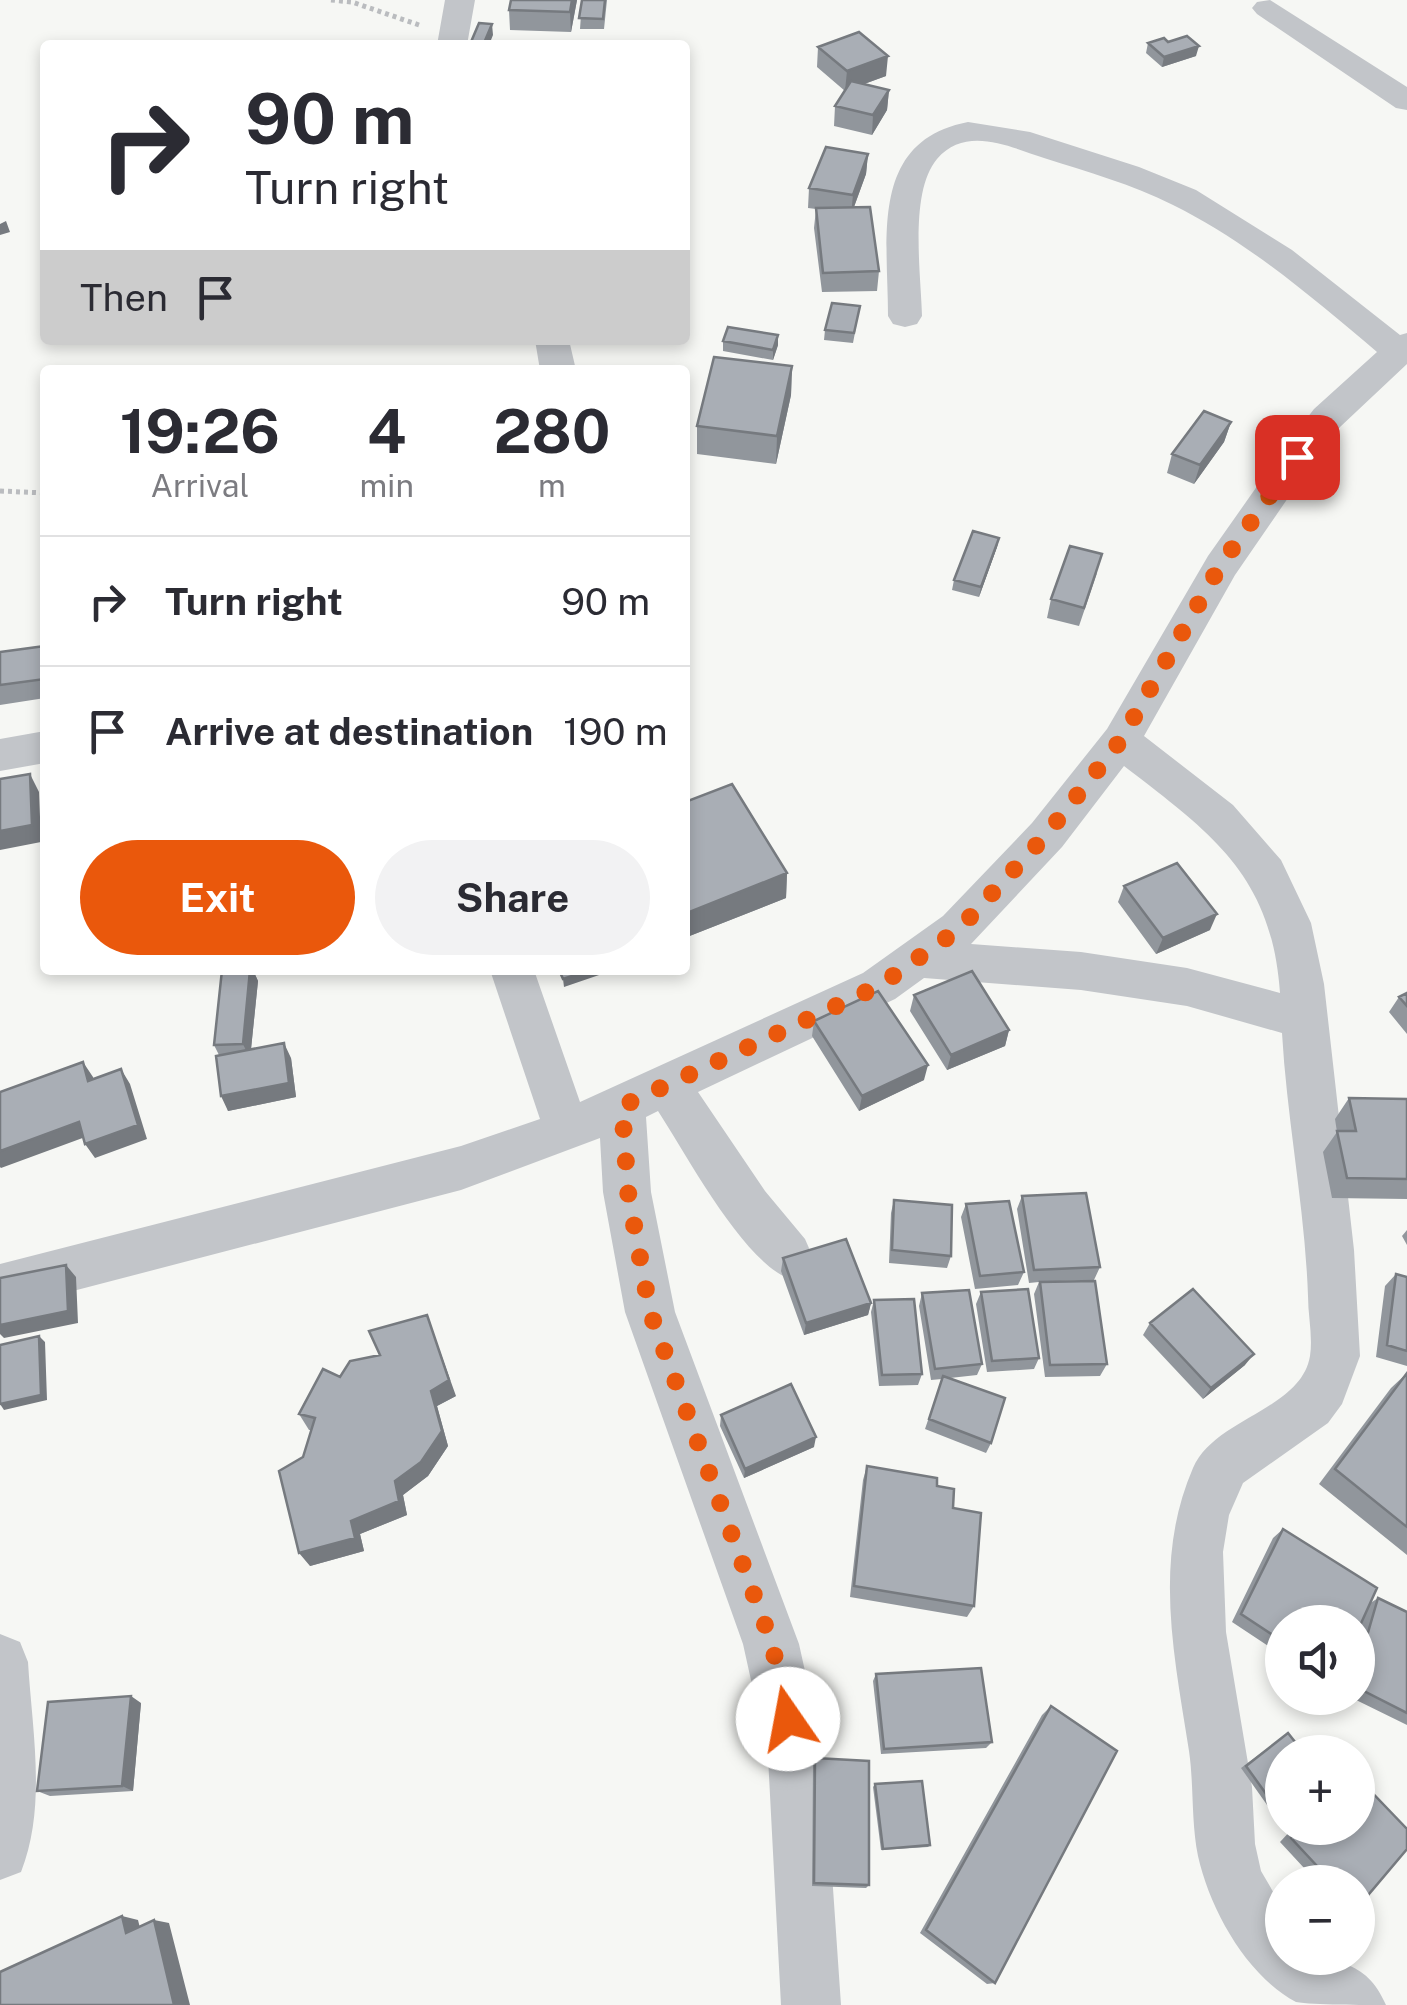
<!DOCTYPE html>
<meta charset="utf-8">
<style>
:root{--surface:#fff;--page:#f2f2f3;--text:#2b2b33;--muted:#7c7c81;--line:#e1e1e2;--accent:#ea580c}
body{margin:0;font-family:"Public Sans",sans-serif;background:var(--page);color:var(--text);height:100vh;display:flex;flex-direction:column;font-size:38px;white-space:nowrap}
*{box-sizing:border-box;margin:0}
p{font-size:32px;color:var(--muted)}
.icon{flex:none;width:55px;height:55px;fill:none;stroke:currentColor;stroke-width:2;stroke-linecap:round;stroke-linejoin:round}
.map{position:relative;flex:1;overflow:hidden}
.side{position:absolute;left:40px;top:365px;width:650px;height:610px;display:flex;flex-direction:column;background:var(--surface);border-radius:10px;box-shadow:0 5px 15px #0003}
.side>*{flex:none}
.hud{position:absolute;left:40px;top:40px;width:650px;height:305px;border-radius:10px;box-shadow:0 5px 15px #0003;background:#fff;color:var(--text);overflow:hidden}
.tools{position:absolute;left:1265px;top:1605px;display:grid;gap:20px}
.tools a{display:grid;place-items:center;width:110px;height:110px;border-radius:50%;background:var(--surface);box-shadow:0 5px 15px #0003;font-size:50px}
.pin{position:absolute;display:grid;place-items:center;width:85px;height:85px;color:#fff;margin:-42px;border-radius:20px;box-shadow:0 5px 15px #0006}
.me{position:absolute;width:110px;margin:-55px;rotate:348deg;stroke-linejoin:round;filter:drop-shadow(0 0 8px #0008)}
.turn{display:flex;align-items:center;gap:35px;height:210px;padding:0 40px;font-size:45px}
.turn .icon{width:130px;height:130px;stroke-width:2.5}
.turn b{display:block;font-size:70px;line-height:85px}
.then{display:flex;align-items:center;height:95px;padding:0 40px;background:#0003;gap:20px;font-size:38px}
.eta{display:flex;justify-content:space-evenly;align-items:center;height:170px;text-align:center}
.eta b{font-size:60px;font-weight:700;line-height:70px}
.cta{display:flex;gap:20px;margin-top:auto;padding:20px 40px}
.cta a{flex:1;height:115px;border-radius:60px;background:var(--accent);color:#fff;font-size:40px;font-weight:700;line-height:115px;text-align:center}
.cta a+a{background:var(--page);color:var(--text)}
ul{padding:0;list-style:none}
li{display:flex;align-items:center;gap:30px;height:130px;padding:0 40px;border-top:2px solid var(--line)}
li div{flex:1}
li b{display:block;font-size:38px}
li em{font-style:normal}
.map>svg:first-child{display:block}
.lines{fill:none;stroke-linecap:round;stroke-linejoin:round}
.path{stroke:#babcbf;stroke-width:5;stroke-dasharray:4 4;stroke-linecap:butt}
.minor{fill:#c2c5c9;fill-rule:evenodd}
.wall{fill:#91969c}
.shaded-wall{fill:#767a7f}
.building{fill:#a9aeb5;stroke:#767a7f;stroke-width:2.5}
.route{stroke:#ea580c;stroke-width:18;stroke-dasharray:0 32.4}
</style>
<div class="map">
<svg width="1407" height="2005" viewBox="0 0 1407 2005">
<rect width="100%" height="100%" fill="#f6f7f4"/>
<g class="lines">
<path class="path" d="M331,0l21,2 67,23
M0,491l45,2"/>
<path class="minor" d="M445,0h30l-8,45h-30z
M1270,0l137,87v23l-11,-2 -139,-94 -5,-6 5,-6z
M968,122l62,10 109,35 57,23 96,60 108,85 7,-2v31l-67,63 -30,39 -75,109 -91,161 89,69 48,55 30,63 13,61 30,266 6,106 -18,48 -14,19 -85,60 -14,32 -6,37 3,80 26,155 3,57 6,27 21,36v51c46,0 84,-1 104,47 -21,0 -73,0 -90,-3 -49,-26 -86,-92 -98,-146 -7,-34 -4,-71 -9,-105 -15,-96 -36,-191 4,-283 22,-50 108,-58 117,-112 3,-19 -2,-40 -2,-60 -3,-88 -21,-175 -26,-263l-95,-27 -106,-16 -157,-12 -29,21 -197,93 67,99 40,48 7,16 -7,16 -17,7c-45,-17 -102,-124 -130,-167l-12,6 5,75 24,120 124,332 25,113 17,248h-60l-13,-248 -25,-113 -118,-332 -22,-120 -3,-54 -139,52 -461,120v-46l461,-118 79,-27 -50,-149h44l46,132 283,-129 80,-57 89,-93 75,-94 101,-173 76,-108 30,-39 63,-57c-64,-54 -129,-110 -204,-147 -42,-21 -85,-33 -129,-47 -34,-11 -78,-33 -107,1 -28,33 -16,115 -15,157l-5,8 -12,3 -12,-3 -5,-8c0,-78 -19,-175 80,-194zM1124,766c87,67 148,109 156,227l-93,-25 -106,-16 -110,-8 91,-97z
M535,340h34l7,30h-36z
M45,731v32l-45,8v-32z
M0,1634l20,8 8,20c4,68 19,145 -7,210l-21,8z"/>
</g>
<path class="wall" d="M577,0l-6,32 -61,-2 -1,-20z
M582,0h25l-3,29h-24z
M1168,42l28,14 -34,11 -16,-14 2,-10z
M818,47l68,29 -22,8 25,6 -2,20 -15,25 -38,-9 1,-20 10,-15 -28,-24z
M868,154l-2,20 -12,33 25,64 -2,20 -55,1 -8,-64 2,-19 -8,-1 1,-20z
M860,306l-7,37 -29,-3 1,-10z
M778,335v10l-5,15 -50,-9v-10z
M570,340h37l-2,5z
M792,366l-1,29 -15,69 -79,-10v-28z
M1231,422l-7,20 -30,42 -27,-11 5,-19z
M999,538l-2,9 -18,50 -27,-7 2,-10z
M1097,573l-18,53 -32,-8 4,-19z
M45,646v52l-45,7v-53z
M685,802l102,71 -1,25 -99,39 -2,-3z
M1124,886l86,44 -54,24 -38,-52z
M222,970h31l5,11 -7,68 40,9 5,39 -68,14 -9,-56 -5,-10z
M1407,993v41l-18,-22 10,-15z
M914,995l95,35 -4,16 -58,24 -37,-59z
M814,1021l110,59 -65,31 -47,-75z
M1349,1098l58,1v100l-75,-1 -9,-46 14,-20 -2,-13z
M1022,1196l78,71 -6,13 -35,1 48,83 -7,12 -55,1 -11,-83 5,-12 -10,1 -12,-74z
M894,1200l57,56 -4,12 -58,-5 2,-50z
M966,1204l58,68 -6,13 -43,4 -14,-72z
M1407,1230v15l-5,-9z
M783,1258l88,45 -3,12 -64,20 -23,-64z
M1396,1274l11,3v89l-31,-9 9,-71z
M981,1292l58,66 -5,11 -47,3 -11,-68z
M922,1293l60,71 -5,11 -27,3 41,65 -5,10 -61,-24 17,-50 -11,1 -12,-74z
M874,1300l48,74 -4,11 -39,1 -8,-74z
M1150,1323l95,42 -42,34 -60,-64z
M1407,1373v182l-88,-71 72,-96z
M340,1377l116,19 -19,10 11,40 -20,30 -25,19 4,20 -47,19 4,17 -54,15 -7,-109 8,-27h-2l-10,-16z
M721,1415l93,32 -70,31 -24,-52z
M867,1466l70,20 16,22 21,98 -7,11 -117,-20 13,-117z
M1283,1529l86,75 9,-6 29,14v113l-55,-27h6v-64l3,-13 -79,1v33l-50,-33 41,-84z
M876,1674l116,68 -6,6 -105,6 -8,-73z
M141,1703l-8,88 -83,5 -13,-5z
M1051,1706l-56,277 -8,1 -67,-51 122,-218z
M1288,1733l-6,84 -5,2 -36,-51z
M815,1758l54,127 -3,3 -54,-2 1,-123z
M875,1784l55,61 -2,2 -47,3 -8,-63z
M1293,1828h65v54h-41l-37,-40z"/>
<path class="shaded-wall" d="M572,0h5l-6,32 -1,-20z
M492,24l1,11 -4,10h-5z
M1199,46l-3,10 -34,11 2,-10z
M888,56l-2,20 -41,15 2,-20z
M889,90l-2,20 -15,25 1,-20z
M868,154l-2,20 -15,41 2,-20z
M6,221l4,11 -10,3v-11z
M778,335v10l-5,15v-10z
M792,366l-1,29 -15,69 1,-28z
M1231,422l-7,20 -30,42 6,-19z
M999,538l-2,9 -18,50 2,-10z
M30,774l9,18 2,50 -41,8v-19z
M787,873l-1,25 -99,39v-24z
M1217,914l-7,16 -54,24 7,-16z
M250,970h3l5,11 -8,78 -7,-15z
M590,970h12v4l-38,13 -1,-8z
M1009,1030l-4,16 -58,24 4,-15z
M284,1043l7,15 5,39 -68,14 -7,-15z
M83,1062l10,15 5,19 -10,-15z
M928,1065l-4,15 -65,31 3,-15z
M121,1069l9,15 17,55 -52,19 -10,-14z
M79,1122l9,14 -87,32 -1,-1v-16z
M66,1265l10,12 2,46 -74,15 -4,-4v-9z
M871,1303l-3,12 -64,20 2,-12z
M427,1315l29,81 -19,10 11,40 -20,30 -25,19 4,20 -47,19 4,17 -54,15 -11,-13 52,-32 44,-40 36,-90z
M39,1336l6,6 2,58 -43,10 -4,-6z
M1254,1354l-9,11 -42,34 8,-11z
M816,1437l-2,10 -70,31 1,-9z
M131,1696l10,7 -8,88 -11,-5z
M122,1916l16,4 4,16 -16,-3z
M154,1920l15,3 21,82h-16z"/>
<path class="building" d="M511,0h61l-2,12 -61,-2z
M582,0h23l-2,19 -24,-1z
M479,23l13,1 -8,19 -13,-1z
M859,32l29,24 -41,15 -29,-24z
M1187,36l12,10 -35,11 -16,-14 16,-5 4,4z
M851,81l38,9 -16,25 -38,-9z
M826,147l42,7 -15,41 -44,-7z
M870,207l9,64 -56,2 -7,-65z
M832,303l28,3 -6,27 -29,-3z
M728,327l50,8 -5,15 -50,-9z
M714,357l78,9 -15,70 -80,-10z
M1204,411l27,11 -31,43 -28,-11z
M973,531l26,7 -18,49 -27,-7z
M1070,546l32,8 -18,54 -33,-9z
M45,646v33l-45,6v-33z
M30,774l2,51 -32,6v-52z
M732,784l55,89 -100,40 -2,-2v-109z
M1177,863l40,51 -54,24 -39,-52z
M222,970h28l-7,74 -29,1z
M559,970h31l-27,9z
M972,971l37,59 -58,25 -37,-60z
M878,991l50,74 -66,31 -48,-75z
M1407,993v13l-8,-9z
M284,1043l5,40 -68,13 -5,-40z
M83,1062l5,19 33,-12 17,56 -53,19 -6,-22 -79,29v-59z
M1349,1098l58,1v80l-60,-1 -10,-47h19z
M1086,1193l14,74 -66,3 -12,-74z
M894,1200l58,5 -1,51 -59,-6z
M1009,1201l15,71 -44,4 -14,-72z
M846,1239l25,64 -65,20 -23,-65z
M66,1265l2,46 -68,14v-47z
M1396,1274l11,3v74l-20,-6z
M1095,1281l12,83 -57,1 -10,-83z
M1028,1289l11,69 -47,3 -11,-69z
M1193,1289l61,65 -43,34 -61,-65z
M969,1290l13,74 -47,5 -13,-76z
M914,1299l8,75 -40,1 -8,-75z
M427,1315l22,65 -18,11 11,40 -21,31 -26,19 4,20 -48,20 4,17 -56,15 -20,-82 24,-14 12,-39 -16,-4 24,-45 17,8 10,-16 30,-6 -11,-24z
M39,1336l2,59 -41,9v-59z
M1407,1373v154l-72,-58z
M943,1376l62,22 -14,45 -62,-24z
M791,1384l25,53 -71,32 -24,-54z
M867,1466l70,12v8l17,3 -1,19 28,5 -7,93 -120,-20z
M1283,1529l94,59 -19,42v-8h-76v19l-41,-27z
M1378,1598l29,14v101l-49,-25v-21z
M981,1668l11,74 -108,7 -8,-75z
M131,1696l-9,90 -85,5 11,-89z
M1051,1706l66,45 -122,232 -69,-53z
M1288,1733l15,19h-21v64l-36,-50z
M815,1758l54,3v124l-55,-2z
M1358,1778l49,51v20l-49,58v-25h-26l-41,-44 10,-10h57z
M922,1781l8,64 -47,4 -8,-65z
M122,1916l4,17 28,-13 20,85h-174v-33z"/>
<g class="lines">
<path class="route" d="M788,1719l-16,-75 -122,-332 -22,-120 -6,-86 257,-120 80,-57 87,-94 75,-95 99,-174 77,-109"/>
</g>
</svg>
<div class="tools">
<a><svg class="icon" aria-label="sound" viewBox="0 0 24 24"><path d="M4 9h4l5-4v14l-5-4H4zM17 9q2 3 0 6"/></svg></a>
<a>+</a>
<a>−</a>
</div>
<div class="pin" style="left:1297px;top:457px;background:#d93025"><svg class="icon" aria-label="arrive" viewBox="0 0 24 24"><path d="M6 21V4h12l-3 4 3 4H6"/></svg></div>
<svg class="me" style="left:788px;top:1719px" viewBox="-20 -20 40 40"><circle r="19" fill="#fff"/><path d="M0-13L10 11 0 6-10 11z" fill="#ea580c"/></svg>
<div class="hud">
<div class="turn"><svg class="icon" aria-label="right" viewBox="0 0 24 24"><path d="M7 20v-9h11M14 6l5 5-5 5"/></svg><div><b>90 m</b>Turn right</div></div>
<div class="then">Then<svg class="icon" aria-label="arrive" viewBox="0 0 24 24"><path d="M6 21V4h12l-3 4 3 4H6"/></svg></div>
</div>
<section class="side">
<div class="eta">
<div><b>19:26</b><p>Arrival</p></div>
<div><b>4</b><p>min</p></div>
<div><b>280</b><p>m</p></div>
</div>
<ul>
<li><svg class="icon" aria-label="right" viewBox="0 0 24 24"><path d="M7 20v-9h11M14 6l5 5-5 5"/></svg><div><b>Turn right</b></div><em>90 m</em></li>
<li><svg class="icon" aria-label="arrive" viewBox="0 0 24 24"><path d="M6 21V4h12l-3 4 3 4H6"/></svg><div><b>Arrive at destination</b></div><em>190 m</em></li>
</ul>
<div class="cta"><a>Exit</a><a>Share</a></div>
</section>
</div>
